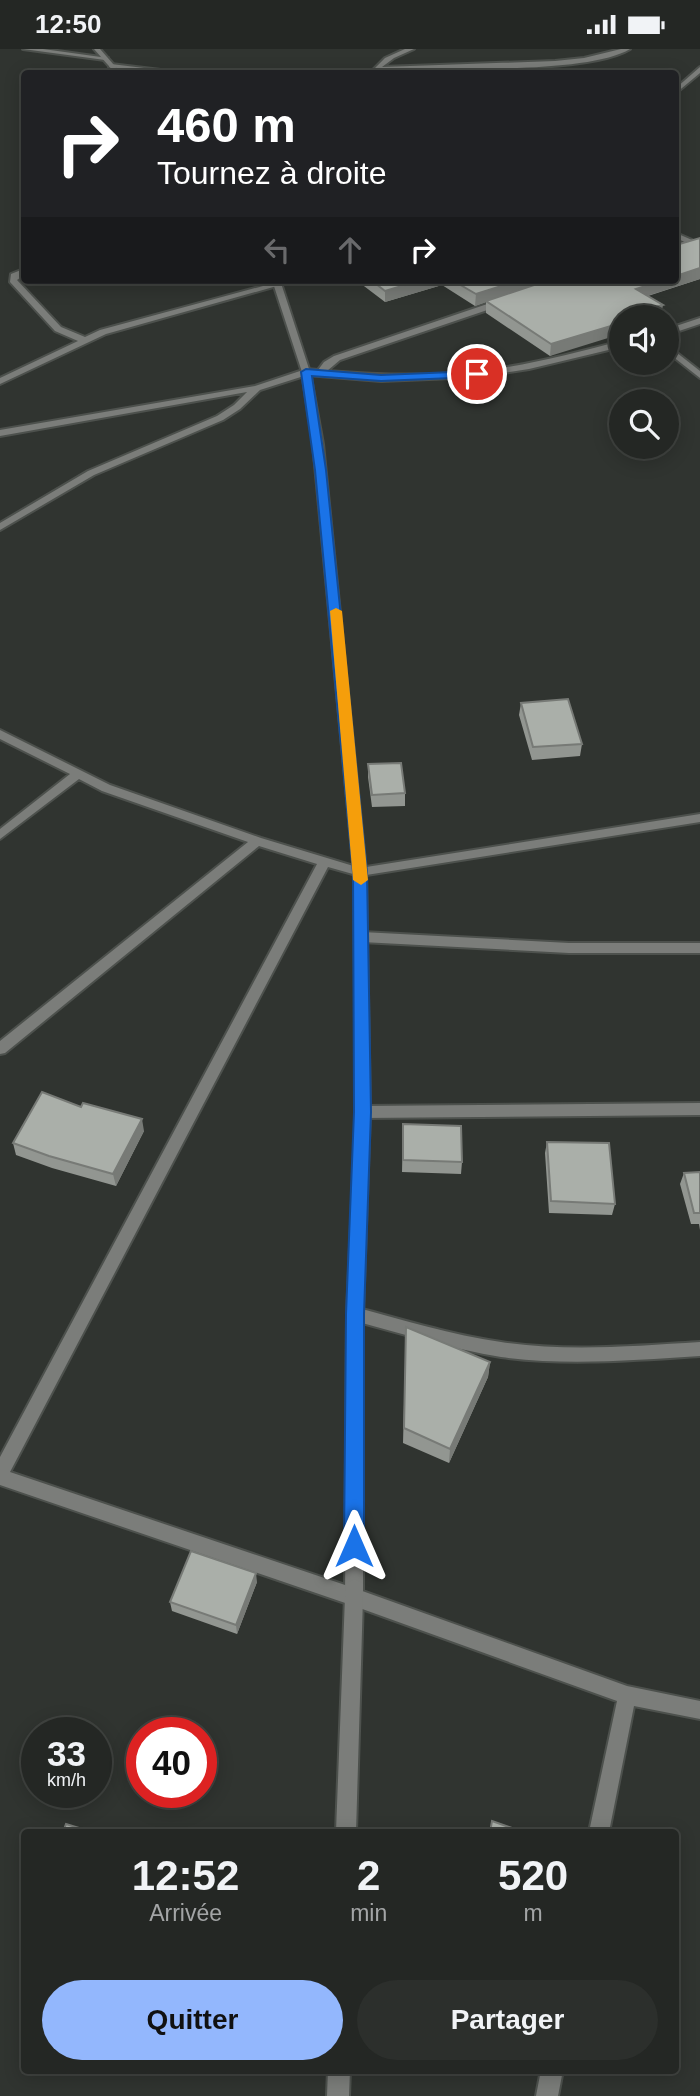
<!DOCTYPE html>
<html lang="fr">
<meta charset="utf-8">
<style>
:root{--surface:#242724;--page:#2c2f2c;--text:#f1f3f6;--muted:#a3a5a6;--line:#414441;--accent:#93b7fd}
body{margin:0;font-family:Helvetica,sans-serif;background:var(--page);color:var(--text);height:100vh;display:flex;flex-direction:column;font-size:26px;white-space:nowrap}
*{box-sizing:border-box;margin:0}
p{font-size:23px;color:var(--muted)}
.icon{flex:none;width:38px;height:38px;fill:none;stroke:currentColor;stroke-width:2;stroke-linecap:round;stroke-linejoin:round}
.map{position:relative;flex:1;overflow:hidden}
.drawer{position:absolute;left:21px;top:1780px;width:658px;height:245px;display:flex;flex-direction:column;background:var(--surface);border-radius:7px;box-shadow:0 4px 18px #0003,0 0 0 2px var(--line)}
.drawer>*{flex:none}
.hud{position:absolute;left:21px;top:21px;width:658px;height:214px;border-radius:7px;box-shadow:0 4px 18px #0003,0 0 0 2px var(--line);background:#202124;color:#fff;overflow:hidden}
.controls{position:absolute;left:609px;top:256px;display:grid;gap:14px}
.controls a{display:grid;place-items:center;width:70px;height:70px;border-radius:50%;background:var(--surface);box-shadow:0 4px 18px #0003,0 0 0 2px var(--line);font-size:35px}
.speed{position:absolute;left:21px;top:1668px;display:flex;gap:14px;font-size:35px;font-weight:700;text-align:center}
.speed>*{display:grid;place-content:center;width:91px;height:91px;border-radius:50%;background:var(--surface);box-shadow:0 4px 18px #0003,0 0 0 2px var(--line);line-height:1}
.speed small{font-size:18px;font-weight:400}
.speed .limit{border:10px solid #d22;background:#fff;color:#111}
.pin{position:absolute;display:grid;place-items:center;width:60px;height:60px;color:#fff;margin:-30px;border:4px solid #fff;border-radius:50%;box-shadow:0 2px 7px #0007}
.me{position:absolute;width:77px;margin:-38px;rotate:0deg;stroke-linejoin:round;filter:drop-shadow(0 0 5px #0008)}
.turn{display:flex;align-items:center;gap:24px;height:147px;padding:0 21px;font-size:32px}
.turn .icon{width:91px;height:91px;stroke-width:2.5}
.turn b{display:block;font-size:49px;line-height:60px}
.lanes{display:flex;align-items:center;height:66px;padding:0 21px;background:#0003;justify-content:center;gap:35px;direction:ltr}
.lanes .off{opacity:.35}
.eta{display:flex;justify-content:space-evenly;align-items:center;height:119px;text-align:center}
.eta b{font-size:42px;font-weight:800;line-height:49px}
.button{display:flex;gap:14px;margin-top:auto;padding:14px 21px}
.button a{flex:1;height:80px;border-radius:42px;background:var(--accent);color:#111;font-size:28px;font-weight:800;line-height:80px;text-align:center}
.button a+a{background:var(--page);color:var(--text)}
.status{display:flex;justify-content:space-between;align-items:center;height:49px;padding:0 35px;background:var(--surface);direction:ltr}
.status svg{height:19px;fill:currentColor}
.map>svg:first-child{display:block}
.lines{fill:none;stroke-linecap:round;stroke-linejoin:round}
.minor-casing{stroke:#4d514d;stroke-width:4}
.tertiary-casing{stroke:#4d514d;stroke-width:4}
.minor{fill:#7b7d7a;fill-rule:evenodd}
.tertiary{fill:#7b7d7a;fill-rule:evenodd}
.wall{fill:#929691}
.shaded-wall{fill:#777a76}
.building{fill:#aaafa9;stroke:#777a76;stroke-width:2}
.route{fill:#1a73e8;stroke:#114b97;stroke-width:2}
.slow{fill:#f59e0b}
</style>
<div class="status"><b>12:50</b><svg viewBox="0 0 49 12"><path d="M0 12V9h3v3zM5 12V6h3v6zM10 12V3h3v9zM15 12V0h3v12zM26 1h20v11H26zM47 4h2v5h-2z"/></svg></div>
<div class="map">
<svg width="700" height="2047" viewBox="0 0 700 2047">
<rect width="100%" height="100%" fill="#303430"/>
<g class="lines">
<g class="minor-casing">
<path id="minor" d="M23,0h20l65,9 -3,2z
M405,0h9l-20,9 -12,9 173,-6 29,-3 37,-9h9c-41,25 -181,19 -235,20l-25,4 15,-15z
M111,15l58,7 3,2h-15l-48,-6z
M700,18v6l-24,20v-5z
M676,184l16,7 1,2 -4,2 -13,-6z
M21,221h3v5l-7,5 44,47 24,10 15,-7 185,-50h13l-192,54 -106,50v-6l78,-37 -23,-10 -45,-49 1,-8z
M502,250l3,1v4l-165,56 -13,11c50,4 101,6 151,0 48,-5 96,-18 143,-30v6l-92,22 -52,8 -96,4 -74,-6 -47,15 -20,19 -17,11 -129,55 -94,55v-7l88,-52 129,-55 17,-11 13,-13 -247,44v-6l255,-44 51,-17 12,1 6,-8 10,-6z
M700,269v6l-33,11v-6z
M667,296l33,26v7l-33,-26z
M0,681l110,55 151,53 99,30 340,-54v8l-340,54 -32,-9 -318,605 344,116 273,98 73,15v18l-66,-13 -25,126h-20l28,-131 -263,-95 -354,-121v-28l317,-593 -58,-18 -254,207 -5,1v-13l248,-199 -146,-51 -23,-12 -79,60v-10l70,-55 -70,-35z
M362,883l207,11h131v10h-131l-207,-11 -7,-5z
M700,1054v12l-337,3 -5,-2 -2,-4 2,-4 5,-2z
M355,1258c48,13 97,28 146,35 66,10 133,4 199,0v14c-66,4 -133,10 -199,1 -49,-8 -98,-23 -146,-36l-6,-2 -2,-5 2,-5z
M541,2021h22l-5,26h-22z"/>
</g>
<g class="tertiary-casing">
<path id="tertiary" d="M94,0h6l21,24h-6z
M272,231h8l30,92 13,72 43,428 4,240 -7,202v283l-7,235h-20l9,-235 2,-283 9,-202 -2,-240 -41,-428 -11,-72z
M328,2021h22l-1,26h-22z"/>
</g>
<use href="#minor" class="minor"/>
<use href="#tertiary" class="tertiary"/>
</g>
<path class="wall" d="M700,189v41l-52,17 13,20 -40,1 -71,39 -64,-43v-11l-11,4 -33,-21 -57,17 -29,-22h320z
M521,654l61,41 -2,12 -48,4 -13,-45z
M368,715l37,29v13l-33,1 -4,-30z
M403,1075l59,38 -1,12 -59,-2z
M144,1082l-28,55 -64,-18 -36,-13 -3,-12z
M547,1093l68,62 -3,11 -63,-2 -4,-60z
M700,1123v58l-1,-6h-8l-11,-40 4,-11z
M406,1278l84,35 -2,15 -39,86 -46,-20z
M257,1533l-20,52 -65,-23 -2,-9z"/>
<path class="shaded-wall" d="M700,219v11l-66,21 2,-11 28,-9h12v-4z
M422,231h20v5l-57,17v-11z
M520,231h33l-78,26 1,-12z
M663,256l-2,11 -32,1v-3z
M621,274v11l-71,22 1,-12z
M142,1070l2,12 -28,55 -3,-12z
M490,1313l-2,15 -39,86 1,-14z
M256,1524l1,9 -20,52 -1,-9z"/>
<path class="building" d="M700,189v30l-24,8v-31z
M371,231h51l-37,11z
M452,231h68l-44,14z
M549,231h115l-28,9 27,16 -34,9 1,3h-9v6l-70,21 -65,-43z
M568,650l14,45 -49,3 -12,-44z
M401,714l4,30 -33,2 -4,-31z
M42,1043l39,15 2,-4 59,16 -29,55 -64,-18 -36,-13z
M403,1075l58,2 1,36 -59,-2z
M547,1093l62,1 6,61 -64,-3z
M700,1123v41h-6l-10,-40z
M406,1278l84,35 -40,87 -46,-21z
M191,1502l65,22 -20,52 -66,-23z
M492,1772l31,11h-33z
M66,1775l26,8h-29z"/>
<path class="route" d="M306,320l75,6 96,-4 5,3 -5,3 -96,4 -69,-5 14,94 41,402 4,240 -7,202v232l-3,7 -7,2 -7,-2 -3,-7 2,-232 8,-202 -1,-240 -38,-402 -14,-98z"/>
<path class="slow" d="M336,559l6,3 26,269 -7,5 -8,-5 -23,-269z"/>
</svg>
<div class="controls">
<a><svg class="icon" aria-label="sound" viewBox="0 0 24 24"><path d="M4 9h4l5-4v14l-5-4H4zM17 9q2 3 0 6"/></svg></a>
<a><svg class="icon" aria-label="search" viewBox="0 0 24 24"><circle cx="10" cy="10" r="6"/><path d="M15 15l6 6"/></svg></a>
</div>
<div class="speed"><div>33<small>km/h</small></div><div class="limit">40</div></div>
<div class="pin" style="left:477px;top:325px;background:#d93025"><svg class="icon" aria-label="arrive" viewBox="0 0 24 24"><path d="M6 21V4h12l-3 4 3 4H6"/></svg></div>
<svg class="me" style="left:354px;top:1497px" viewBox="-20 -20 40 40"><path d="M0-17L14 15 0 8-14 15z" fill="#1a73e8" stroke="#fff" stroke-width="4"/></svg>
<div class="hud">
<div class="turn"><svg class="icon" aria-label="right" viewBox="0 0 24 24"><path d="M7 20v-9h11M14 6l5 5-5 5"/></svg><div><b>460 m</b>Tournez à droite</div></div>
<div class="lanes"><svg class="icon off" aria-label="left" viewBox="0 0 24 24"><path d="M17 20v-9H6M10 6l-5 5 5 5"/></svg><svg class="icon off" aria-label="ahead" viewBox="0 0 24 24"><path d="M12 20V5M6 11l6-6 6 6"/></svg><svg class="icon" aria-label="right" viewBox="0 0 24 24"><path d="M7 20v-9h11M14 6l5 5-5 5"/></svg></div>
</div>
<section class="drawer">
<div class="eta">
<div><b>12:52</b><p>Arrivée</p></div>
<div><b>2</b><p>min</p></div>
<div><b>520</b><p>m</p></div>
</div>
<div class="button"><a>Quitter</a><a>Partager</a></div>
</section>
</div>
